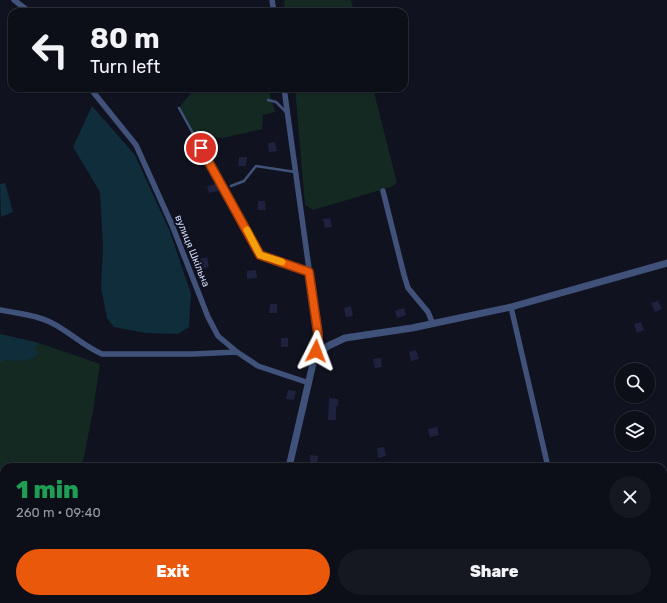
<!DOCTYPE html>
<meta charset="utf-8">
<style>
:root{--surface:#0c0e18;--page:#151721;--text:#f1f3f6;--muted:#9a9ca2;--line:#2c2e37;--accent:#ea580c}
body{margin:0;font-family:Rubik,sans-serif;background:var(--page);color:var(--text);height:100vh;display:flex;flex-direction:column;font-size:15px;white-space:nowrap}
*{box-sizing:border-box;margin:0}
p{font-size:13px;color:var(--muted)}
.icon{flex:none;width:22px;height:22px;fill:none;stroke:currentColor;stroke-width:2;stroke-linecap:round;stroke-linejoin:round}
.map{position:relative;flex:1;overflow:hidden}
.details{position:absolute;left:0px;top:463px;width:667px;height:140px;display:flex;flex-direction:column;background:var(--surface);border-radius:12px 12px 0 0;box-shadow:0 1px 3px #0004,0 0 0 1px var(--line)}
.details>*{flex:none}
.guide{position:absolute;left:8px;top:8px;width:400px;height:84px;border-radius:12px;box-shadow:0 1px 3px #0004,0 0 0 1px var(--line);background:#0c0e18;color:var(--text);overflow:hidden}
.controls{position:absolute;left:615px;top:363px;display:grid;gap:8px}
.controls a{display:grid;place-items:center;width:40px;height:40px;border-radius:50%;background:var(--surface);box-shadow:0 1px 3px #0004,0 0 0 1px var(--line);font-size:20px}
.pin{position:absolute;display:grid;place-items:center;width:34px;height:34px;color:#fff;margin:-17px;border:2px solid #fff;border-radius:50%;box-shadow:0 1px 4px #0007}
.me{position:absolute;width:44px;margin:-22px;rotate:3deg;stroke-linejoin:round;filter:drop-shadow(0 0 3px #0008)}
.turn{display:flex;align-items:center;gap:14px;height:84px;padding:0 16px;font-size:18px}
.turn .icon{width:52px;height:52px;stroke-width:2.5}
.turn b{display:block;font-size:28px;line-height:34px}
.round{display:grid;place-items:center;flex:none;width:42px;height:42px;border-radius:21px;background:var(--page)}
.overview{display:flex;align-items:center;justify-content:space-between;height:68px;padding:0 16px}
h1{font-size:24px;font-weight:800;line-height:30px;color:#1e9e55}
.button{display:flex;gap:8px;margin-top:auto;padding:8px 16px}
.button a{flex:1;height:46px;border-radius:24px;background:var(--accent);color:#fff;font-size:16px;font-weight:800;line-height:46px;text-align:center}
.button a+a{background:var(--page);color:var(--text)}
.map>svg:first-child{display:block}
.green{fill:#132921}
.water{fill:#0f2d3a}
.building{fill:#1e223f}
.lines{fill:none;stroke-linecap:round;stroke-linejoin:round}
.service{stroke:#40527a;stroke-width:2.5}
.minor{stroke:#40527a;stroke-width:5.5}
.tertiary{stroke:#40527a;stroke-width:7}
.route-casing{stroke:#983908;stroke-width:10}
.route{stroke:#ea580c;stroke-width:7}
.slow{stroke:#f59e0b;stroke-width:7}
.labels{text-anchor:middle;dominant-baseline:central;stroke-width:4;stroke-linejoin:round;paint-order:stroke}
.street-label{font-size:10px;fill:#d3dcfa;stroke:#101220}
</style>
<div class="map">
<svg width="667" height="603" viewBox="0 0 667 603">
<rect width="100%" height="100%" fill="#101220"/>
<path class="green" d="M284,0h67l3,12h-69z
M195,88h28l2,4 14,-4h29l7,24 -12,3 -1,14 -39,9 -28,-2 -16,-28z
M295,88h78l24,95 -6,4 -78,23 -8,-5z
M0,334l39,9 61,21 -7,47 -11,56h-78v99l-4,-2z"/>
<path class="water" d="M92,106l43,49 35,77 21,62 -2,33 -11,7 -32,-1 -32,-6 -7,-9 -6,-30 2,-41 -3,-55 -27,-45z
M5,183l8,29 -12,5 -1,-33z
M0,334l39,9 -5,6 5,4c-9,10 -22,8 -34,7l-5,3z"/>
<path class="building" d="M275,142l2,9 -8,1 -1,-9z
M239,157h8l-1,9h-8z
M217,184l1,7 -9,2 -2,-7z
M258,201h7l1,9h-8z
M330,218l2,9 -7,1 -2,-9z
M207,257l2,10 -8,1 -1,-9z
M256,270l1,8 -10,1v-8z
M658,301l4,8 -7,3 -4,-9z
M270,304h7v9h-8z
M351,306l2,10 -7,1 -2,-9z
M404,308l2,7 -9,3 -2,-7z
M641,322l3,8 -7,3 -3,-9z
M281,338h7v9h-7z
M416,350l3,9 -8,2 -2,-9z
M381,358l1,9 -7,1 -2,-9z
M288,390l8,1 -2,9 -8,-1z
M329,398l9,1v7h-2v14h-8z
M437,427l2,8 -9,2 -2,-8z
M384,447l2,9 -8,2 -1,-10z
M310,455l8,1 -1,9h-7z"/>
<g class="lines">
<path class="service" d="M268,100l8,2 10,10
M179,108l81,147 49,17
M231,186l13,-5 12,-15 39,6"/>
<path class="minor" d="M14,0l16,12
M272,0l2,12
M90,88l46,57 36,80 36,92 10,19 19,16 21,14 51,17
M284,88l34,246v9l-4,16
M383,191l21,84 4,13 20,24 5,12
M511,307l37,160
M0,310c16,3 37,5 52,13 18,9 31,23 50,31h91l44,-2
M577,599v4
M293,603l6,-4"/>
<path class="tertiary" d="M289,467l25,-108 14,-13 17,-8 67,-10 99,-21 156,-44
M132,603l7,-4"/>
</g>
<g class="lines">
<g class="route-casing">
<path id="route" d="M201,148l59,107 49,17 9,62v9l-2,8"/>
</g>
<use href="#route" class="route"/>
<path class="slow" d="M247,230l13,25 22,7"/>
</g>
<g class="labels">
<g class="street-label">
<text transform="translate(192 251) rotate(68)">вулиця Шкільна</text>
</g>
</g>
</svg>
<div class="controls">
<a><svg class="icon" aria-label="search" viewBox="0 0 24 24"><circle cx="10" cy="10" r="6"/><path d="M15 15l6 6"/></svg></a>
<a><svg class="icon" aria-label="layers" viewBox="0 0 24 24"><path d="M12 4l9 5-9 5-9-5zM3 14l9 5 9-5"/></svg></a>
</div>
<div class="pin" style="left:201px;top:148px;background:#d93025"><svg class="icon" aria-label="arrive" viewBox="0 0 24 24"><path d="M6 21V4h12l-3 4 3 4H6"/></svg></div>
<svg class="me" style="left:316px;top:351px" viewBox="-20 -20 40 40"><path d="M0-17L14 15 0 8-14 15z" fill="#ea580c" stroke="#fff" stroke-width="4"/></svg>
<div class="guide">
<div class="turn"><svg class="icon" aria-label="left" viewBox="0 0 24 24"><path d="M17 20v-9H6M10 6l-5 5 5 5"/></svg><div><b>80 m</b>Turn left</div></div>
</div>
<section class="details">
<div class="overview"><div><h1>1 min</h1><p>260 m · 09:40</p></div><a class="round"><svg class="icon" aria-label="close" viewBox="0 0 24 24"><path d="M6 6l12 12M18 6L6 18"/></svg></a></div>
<div class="button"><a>Exit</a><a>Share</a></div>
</section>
</div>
